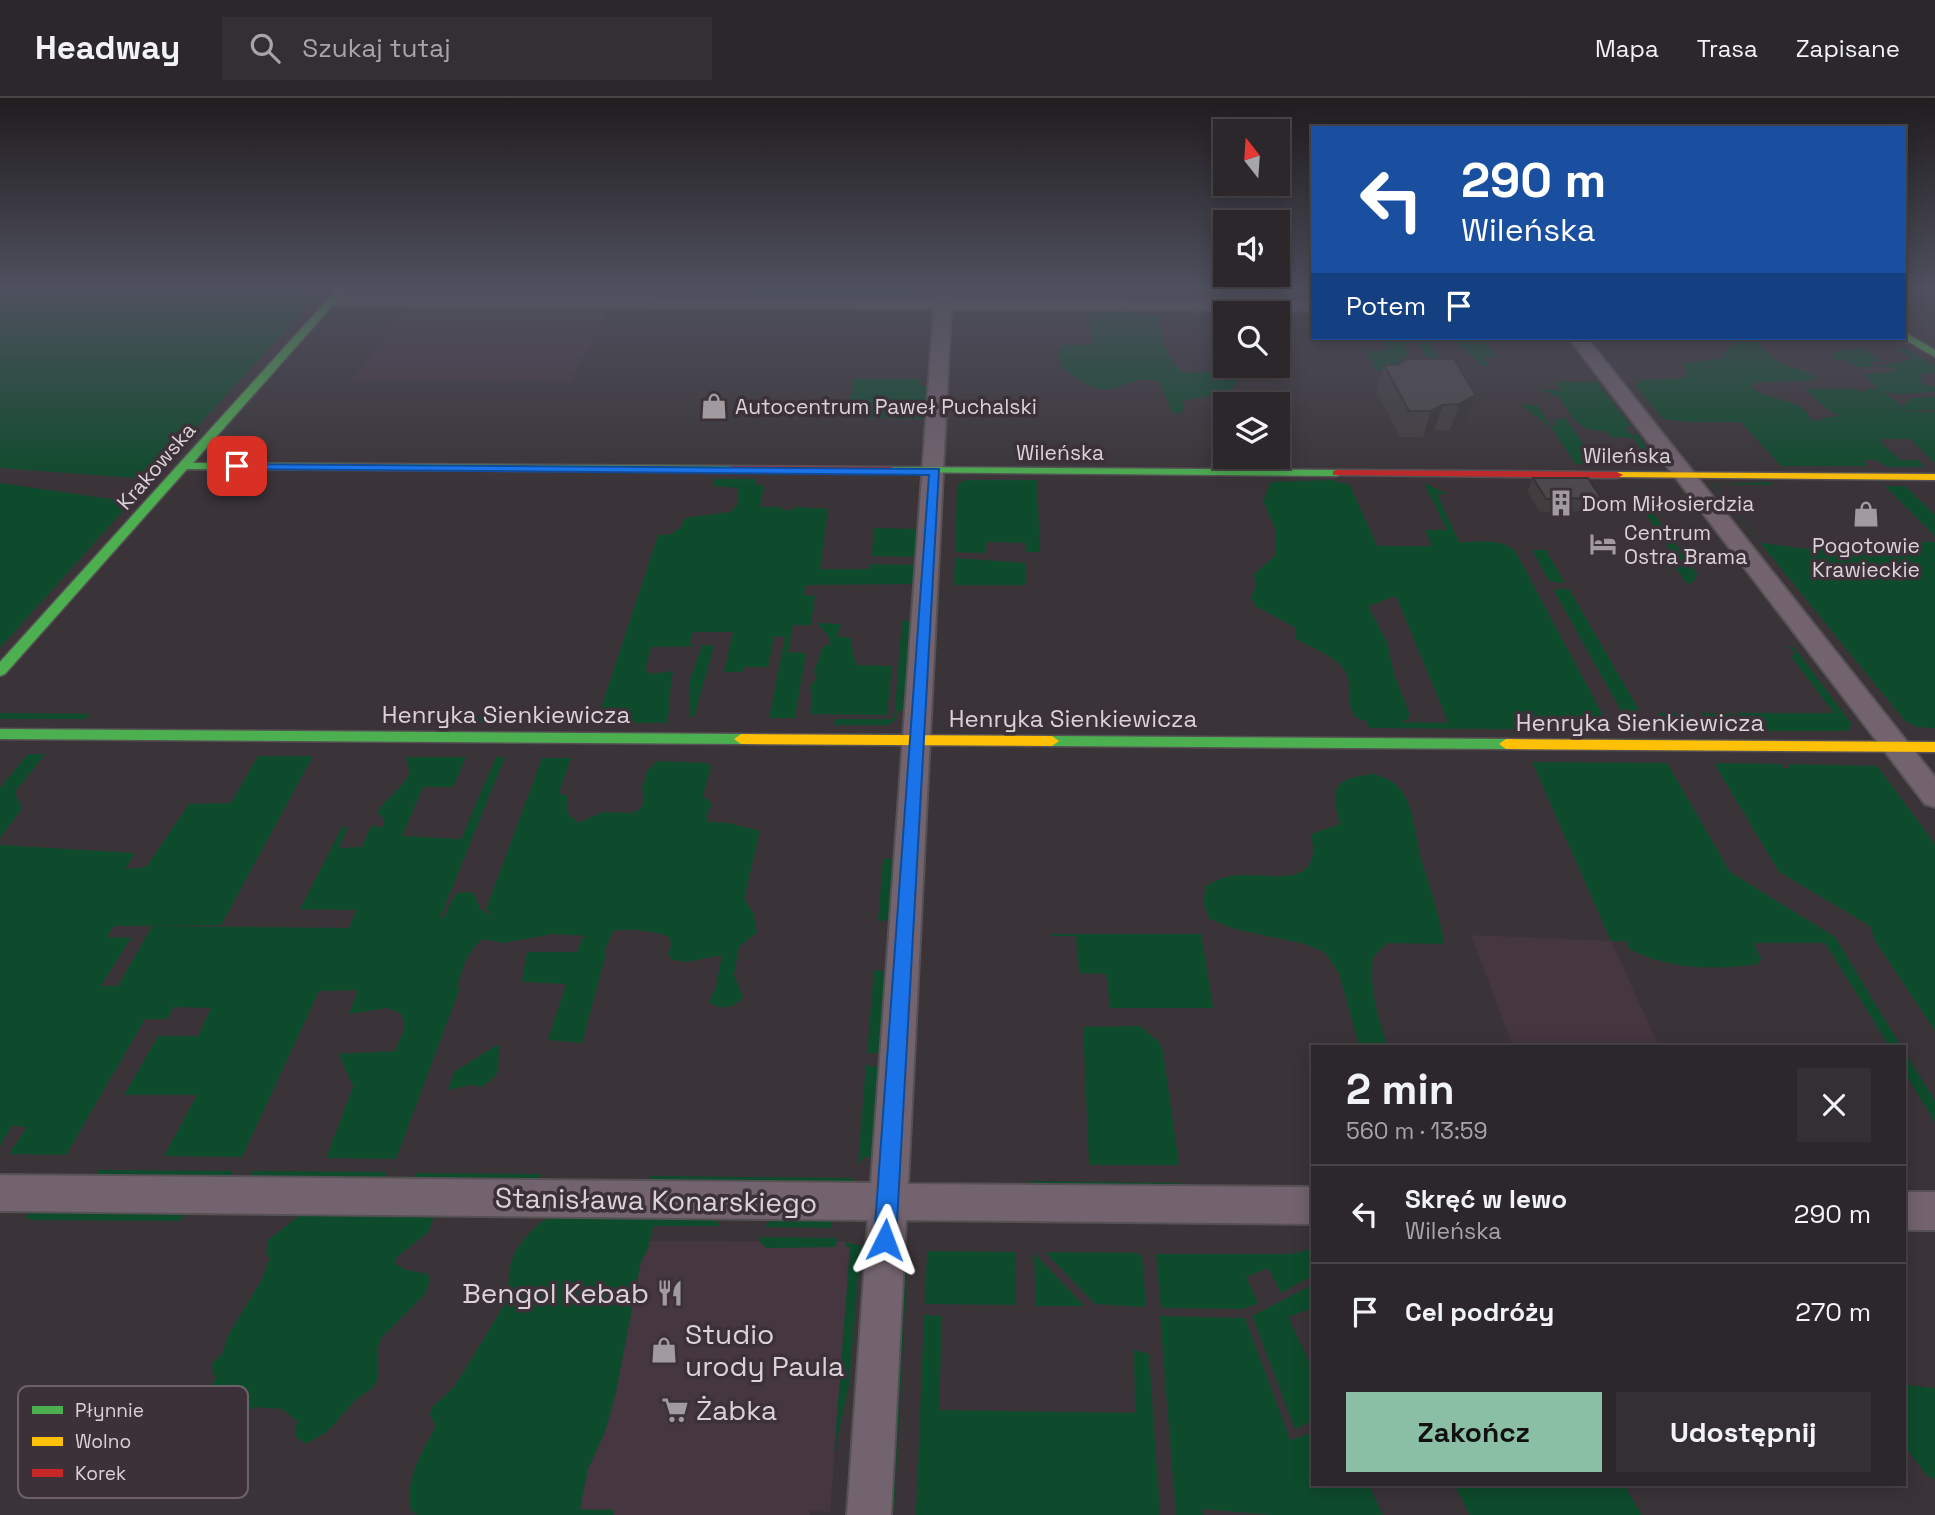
<!DOCTYPE html>
<html lang="pl">
<meta charset="utf-8">
<style>
:root{--surface:#2c272a;--page:#342f32;--text:#f1f3f6;--muted:#a6a5a8;--line:#484447;--accent:#8abfa5}
body{margin:0;font-family:"Space Grotesk",sans-serif;background:var(--page);color:var(--text);height:100vh;display:flex;flex-direction:column;font-size:26px;white-space:nowrap}
*{box-sizing:border-box;margin:0}
p{font-size:23px;color:var(--muted)}
.icon{flex:none;width:38px;height:38px;fill:none;stroke:currentColor;stroke-width:2;stroke-linecap:round;stroke-linejoin:round}
.map{position:relative;flex:1;overflow:hidden}
.side{position:absolute;left:1311px;top:947px;width:595px;height:441px;display:flex;flex-direction:column;background:var(--surface);border-radius:0px;box-shadow:0 4px 18px #0003,0 0 0 2px var(--line)}
.side>*{flex:none}
.top-card{position:absolute;left:1311px;top:28px;width:595px;height:214px;border-radius:0px;box-shadow:0 4px 18px #0003,0 0 0 2px var(--line);background:#1a4fa0;color:#fff;overflow:hidden}
.needle{width:46px;rotate:343deg}
.controls{position:absolute;left:1213px;top:21px;display:grid;gap:14px}
.controls a{display:grid;place-items:center;width:77px;height:77px;border-radius:0px;background:var(--surface);box-shadow:0 4px 18px #0003,0 0 0 2px var(--line);font-size:35px}
.pin{position:absolute;display:grid;place-items:center;width:60px;height:60px;color:#fff;margin:-30px;border-radius:14px;box-shadow:0 4px 10px #0006}
.me{position:absolute;width:77px;margin:-38px;rotate:3deg;stroke-linejoin:round;filter:drop-shadow(0 0 5px #0008)}
.turn{display:flex;align-items:center;gap:24px;height:147px;padding:0 35px;font-size:32px}
.turn .icon{width:91px;height:91px;stroke-width:2.5}
.turn b{display:block;font-size:49px;line-height:60px}
.then{display:flex;align-items:center;height:66px;padding:0 35px;background:#0003;gap:14px;font-size:26px}
.round{display:grid;place-items:center;flex:none;width:74px;height:74px;border-radius:0px;background:var(--page)}
.head{display:flex;align-items:center;justify-content:space-between;height:119px;padding:0 35px}
h1{font-size:42px;font-weight:800;line-height:52px}
.button{display:flex;gap:14px;margin-top:auto;padding:14px 35px}
.button a{flex:1;height:80px;border-radius:0px;background:var(--accent);color:#111;font-size:28px;font-weight:800;line-height:80px;text-align:center}
.button a+a{background:var(--page);color:var(--text)}
ul{padding:0;list-style:none}
li{display:flex;align-items:center;gap:21px;height:98px;padding:0 35px;border-top:2px solid var(--line)}
li div{flex:1}
li b{display:block;font-size:26px}
li em{font-style:normal}
header{display:flex;align-items:center;gap:42px;box-sizing:border-box;height:98px;padding:0 35px;background:var(--surface);border-bottom:2px solid var(--line)}
header strong{font-size:33px}
nav{display:flex;gap:38px;margin-inline-start:auto;font-size:24px}
.search{width:490px;height:63px;background:var(--page);display:flex;align-items:center;gap:18px;box-sizing:border-box;padding:0 24px;border-radius:0px;color:var(--muted);font-size:26px}
.map>svg:first-child{display:block}
.built{fill:#453640}
.green{fill:#0e4b2c;fill-rule:evenodd}
.lines{fill:none;stroke-linecap:round;stroke-linejoin:round}
.street-casing{stroke:#565154;stroke-width:4}
.fast-casing{stroke:#565154;stroke-width:3}
.slow-casing{stroke:#565154;stroke-width:3}
.jam-casing{stroke:#565154;stroke-width:3}
.street{fill:#72636e;fill-rule:evenodd}
.fast{fill:#4caf50;fill-rule:evenodd}
.slow{fill:#ffc107;fill-rule:evenodd}
.jam{fill:#c62828;fill-rule:evenodd}
.wall{fill:#423e40}
.shaded-wall{fill:#363234}
.building{fill:#4d484b;stroke:#363234;stroke-width:2}
.route{fill:#1a73e8;stroke:#114b97;stroke-width:2}
.labels{text-anchor:middle;dominant-baseline:central;stroke-width:7;stroke-linejoin:round;paint-order:stroke}
.far-poi-label{font-size:21px;fill:#d9d2d6;stroke:#3d3139;text-anchor:start}
.far-street-label{font-size:21px;fill:#d9d2d6;stroke:#3d3139}
.street-label{font-size:24px;fill:#d9d2d6;stroke:#3d3139}
.near-street-label{font-size:28px;fill:#d9d2d6;stroke:#3d3139}
.near-poi-label{font-size:28px;fill:#d9d2d6;stroke:#3d3139;text-anchor:start}
.key{fill:#3d3139;stroke:#6c6168;stroke-width:2}
.key-label{font-size:19px;fill:#d9d2d6}
</style>
<header>
<strong>Headway</strong>
<div class="search"><svg class="icon" aria-label="search" viewBox="0 0 24 24"><circle cx="10" cy="10" r="6"/><path d="M15 15l6 6"/></svg>Szukaj tutaj</div>
<nav><a>Mapa</a><a>Trasa</a><a>Zapisane</a></nav>
</header>
<div class="map">
<svg width="1935" height="1417" viewBox="0 0 1935 1417">
<rect width="100%" height="100%" fill="#3a3438"/>
<path class="built" d="M409,209l200,1 -39,73 -218,-1z
M1471,837l140,6 48,105h-146z
M635,1143l217,1 -22,270 -20,-1v4h-232z"/>
<path class="green" d="M0,190h324l-175,191 -149,-11z
M742,190h187l-6,9 -14,2h-156l-14,-3z
M1090,214h47l22,4 4,28 10,19 10,10 38,-2 2,-10 2,5h28l-4,8 -10,4 -9,13 -48,10 2,7 -4,6 -8,-2 -13,-30c-36,-12 -43,26 -83,-5 -14,-10 -14,-4 -18,-24l6,-8h28l-4,-28z
M1377,240h30l3,6 -6,1 6,12h-9l7,11 26,-1 -20,-29h31l-4,4 -11,1 15,27 -69,1 -10,-20h13l9,-4z
M1457,240h25l13,19h-11l5,9h-7c-9,-13 -20,-14 -27,-26z
M1730,240c39,0 23,7 47,22 13,9 28,9 40,18l-8,3 -51,1 -8,4c15,15 45,12 56,26 2,2 3,6 5,8l12,1 -1,-3 18,-2 -10,-5 -26,-22h49l15,4 -4,-4 14,-1 -15,-14 34,-2 -5,-5h-36l-12,-7h-9l-4,-5 8,-4 23,-3 20,13 -14,1 8,5 37,-8 -16,-11 10,1 28,17v7l-19,2 7,4 -2,5 14,3v4l-3,-1 3,2 -37,2 -15,-3 18,15 6,-1 -4,-3h8l-3,-4 27,-1v13h-47l47,2v51l-25,-24h-28l-2,3 20,18h18l7,7h-38l-10,-7h-14l5,6h-87l-40,-44h-53l-25,-3 -27,-33 4,-6 43,-2 4,-4 -4,-8 2,-3 39,-5v-6l9,-8z
M854,281h65v14l1,-7 10,1 -2,32 -82,-2z
M1554,284h43l34,44 -6,1 5,7 8,1 21,30h-5l-21,-27 -22,-1 -6,-6c-28,1 -32,-14 -47,-35h-7l-1,-4h-7l-2,-3 22,2z
M1521,307h16l14,21h5l-2,-7h9l2,-2 32,47h-21l-25,-37z
M714,381h42l-1,6h9l-4,22h22v3h12l1,-3 33,2 -8,60h50l1,-5 48,1 -2,19 -112,1 -1,10 11,1 -4,29h-18l-5,27 18,1 -11,65h-26l16,-81 -11,-1 -6,31h-24l-2,5h-18l9,-40h-40l-3,12 8,2 -47,1 -6,24 6,3 22,-3c-4,18 -2,35 -6,52h-71l62,-188 15,-1 2,-4 5,-1 5,-11 45,-6 7,-7 1,-17 -25,-2z
M965,382h72l3,72h-14v-9l-40,-1 -1,11 -30,-1 2,-67z
M1331,382l19,5 27,61h55l-7,-16h22l-23,-47 23,11h-10l22,48c19,0 42,-4 56,9l92,172v7l-238,-2 -2,-6 -12,-5c-7,-11 -5,-20 -6,-32 0,-25 -34,-35 -53,-46v-11l-41,-22 -4,-9 5,-10 -2,-13 22,-19 -1,-27 -12,-27 8,-19zM1396,498l52,126 -1,1 -48,-1 7,-2 4,-5 -16,-41 -7,-32 -19,-36z
M1769,384l4,3 -54,-1 -3,3 45,56 45,6 33,-8 96,1v186l-18,-1 -12,-6 -191,-235 4,-2z
M0,385l131,19 -131,146z
M1885,388h20l30,29v21z
M1645,415h8l44,61 -3,7 -7,3 -12,-17 -28,-1 -4,-5 34,-1z
M874,430l46,1 -2,28 -46,-1z
M1532,452h14l19,33 -16,-2z
M955,460l70,5v22h-71z
M1557,491h12l70,121 -3,1 -16,-2 -66,-118z
M902,523h12l-7,89 -10,1 -1,8 -7,6h-55l1,-6h59z
M817,525l24,1 -4,13h13l6,28 36,1 -5,49 -77,-1 2,-17 -2,-10 7,-10 -3,-5 9,-26 7,-1v-7z
M702,547l12,1 -20,71h-5v-34z
M1782,549h12l57,76 -3,8h-101l-11,-18h98l-44,-58 6,-1 -5,-6z
M0,615h6l84,1 -5,5h-85z
M1658,615h30l10,17c-23,0 -28,4 -40,-17z
M1701,615l31,1 11,17h-31z
M423,618h88l-2,6h-90z
M28,656h17l-30,38 7,17 -22,29v-50z
M258,658h55l-92,169 -107,1 -7,11 24,1 -30,48h17l34,-60 197,2 7,-18 -56,-1 42,-82h6l-9,21 23,-1 9,-21 13,1v-8l-7,-7c10,-15 24,-22 33,-39l-4,-16h60l-13,30h-30l-21,49 59,3 35,-82h9l-65,161h3l13,-25 17,-1 8,18 12,6 -7,-7 56,-151h29l-12,35 8,3v17l11,10 25,-11 29,1 8,-4 4,-7 -2,-14 5,-17 10,-10 51,2 3,4 -8,29 9,8 -6,12 2,6 20,1 32,8 -16,68 9,13 4,20 -18,15 -5,28 9,22c-8,11 -23,14 -34,5l7,-15 6,-32 -36,7 -15,-3 -3,-6 3,-7 -1,-9c-17,-6 -40,-9 -57,-6l-9,21 2,2 -24,89 -34,-3 18,-56 -44,-2 5,-30h50l6,-15 6,-1 -37,-2 -49,9 -20,-4c-17,13 -20,30 -27,50l5,-4 -65,174 -70,-1 27,-71 -14,-33 56,-3 9,-21 -2,-16 -15,-6 -38,6 9,-24 -39,1 -77,166 -78,-1 33,-61h-73l34,-59h40l13,-28 -37,-1 -7,12h-22l-79,136 -57,-1 18,-27 -15,-1 -12,20v-301l135,8 -10,16 21,-2 43,-63 42,-1z
M1532,664l135,1 63,109 105,65 66,109h-12l-64,-103h-72l8,15 -3,6c-45,6 -88,6 -129,-15l-2,-8h-16z
M1717,665l64,1 2,4h7l-2,-4 89,2 58,78v187l-61,-92 -4,-13 -91,-54 -64,-107z
M1373,676c12,3 23,8 30,19 12,19 12,42 17,62 8,30 20,58 24,89l-57,-1 -14,14c-4,31 5,60 14,89h-28l-20,-73 -15,-21 -19,-8 -71,-15 -24,-10 -7,-16 3,-17c12,-7 22,-11 36,-11 34,-1 81,14 69,-41l29,-10c-10,-37 -7,-45 33,-50z
M897,760l-7,62 -12,1 5,-62z
M1051,836h150l12,74h-103l-4,-34 -27,-1 -3,-37h-25z
M874,872l12,1 -7,82h-12z
M1140,928l19,16 4,10 16,113h-90l-6,-138z
M497,947l2,2c-2,23 4,27 -18,40l-11,-2 -22,5 6,-18z
M1904,953l31,50v21l-31,-50z
M866,967l15,3 -6,88 -10,1 -7,7z
M99,1072l134,1 -4,9 -135,-1z
M253,1073l134,1 -4,9 -135,-1z
M416,1075l125,1 -4,9 -126,-2z
M650,1078l202,2 2,4 -2,3 -204,-1z
M1024,1083l158,2 1,6 -137,-2 -5,-3z
M30,1111l152,3 2,3 -4,6 -149,-1 -5,-2z
M435,1115l-6,18 -32,26 -3,6 12,7 22,4 2,7 -5,13 -43,43 -5,12 1,31 -8,10 -15,10 -27,31 -22,13 -11,-8 2,-15 -15,-12 -28,-2 -60,59 -15,8c3,-36 18,-68 38,-98l-4,-1 -1,-11 11,-12 4,-15 35,-58 8,-21 -4,-4 2,-14 32,-25z
M551,1117l163,2 6,9h-67l-5,23 -7,13 -4,20 -21,110 -11,40 -17,37 -8,40 34,1 -1,5h-196l-6,-4c-6,-34 9,-55 25,-85l-6,-11 1,-7 23,-21 43,-70 11,-21 1,-27 6,-18 14,-18 16,-14 4,1z
M773,1119l58,1v10l-66,-1z
M759,1139l78,1 -1,9 -69,1 -6,-4z
M846,1144l15,4 -12,139 -15,69 16,-207h-4z
M1312,1151v27l-31,17 -13,-25 -22,9 12,26 -15,6 -82,-1 -5,-54h134z
M902,1152h6l-14,265h-7z
M927,1153l88,1 1,53 -91,-1z
M1045,1154l93,1 4,4 4,48 -3,2 -48,-3z
M1034,1155l49,52v1h-47z
M1312,1187v23l-24,9 24,51v53l-17,8 -43,-113z
M924,1217l18,1 -3,94 196,3 -1,-63 15,4 11,161h-244z
M1160,1218l85,2 45,122 22,-7v51h56l15,31h-109l-72,-6 1,6h-27z
M1904,1287l31,3v91l-8,-4 -23,-29z
M1454,1386h169l19,31h-172z"/>
<g class="lines">
<g class="street-casing">
<path id="street" d="M936,190h16v11l360,2v10l-361,-2 -43,875 404,3v37l-406,-4 -15,295h-44l21,-295 -868,-9v-36l871,8 63,-874 -604,-3 -8,-5 8,-5 605,3z
M1569,240h18l348,439v30l-10,-3z
M1904,1094h31v38h-31z"/>
</g>
<g class="fast-casing">
<path id="fast" d="M338,190h10l-155,175 539,3 6,3 -6,3 -545,-3 -182,205 -5,2v-14z
M1904,234l31,18v7l-33,-19h2z
M891,369l446,3 6,3 -6,3 -450,-4v-4z
M0,631l741,5 7,5 -7,5 -741,-5z
M1052,638l454,3 7,5 -7,5 -454,-3 -7,-5z"/>
</g>
<g class="slow-casing">
<path id="slow" d="M1617,374l318,2v6l-322,-3 -2,-2z
M741,636l311,2 7,5 -7,5 -311,-2 -7,-5z
M1506,641l429,3v10l-429,-3 -7,-5z"/>
</g>
<g class="jam-casing">
<path id="jam" d="M732,368l159,1 6,3 -6,3 -163,-2v-4z
M1337,372l280,2 6,3 -6,3 -284,-3v-4z"/>
</g>
<use href="#street" class="street"/>
<use href="#fast" class="fast"/>
<use href="#slow" class="slow"/>
<use href="#jam" class="jam"/>
</g>
<path class="wall" d="M1454,261l13,61 -17,10h-16l-11,7h-23l-24,-47 8,-25h13z
M1533,380l68,20 -6,13 -55,1 -13,-21z"/>
<path class="shaded-wall" d="M1476,297l-9,25 -17,10 9,-26z
M1443,307l-9,25 -11,7 8,-26z"/>
<path class="building" d="M1406,261h48l22,36 -17,9 -16,1 -12,6h-22l-25,-46h13z
M1533,380h55l13,20 -55,1z"/>
<linearGradient id="sky" x2="0" y2="1"><stop stop-color="#201d1f"/><stop offset="0.49" stop-color="#4f505e"/><stop offset="1" stop-color="#4f505e" stop-opacity="0"/></linearGradient>
<rect width="1935" height="388" fill="url(#sky)"/>
<path class="route" d="M233,366l706,5 -43,771 -3,8 -8,3 -8,-3 -3,-8 55,-765 -692,-6 -5,-3z"/>
<defs>
<g id="shop-bare" transform="scale(2.1)"><path d="M-5-2.5h2.3a2.7 3.5 0 0 1 5.4 0H5L5.5 6h-11ZM-1.5-2.5h3a1.5 2.3 0 0 0-3 0Z" fill="#a19b9f" stroke="#3d3139" stroke-width="2.5" paint-order="stroke"/></g>
<g id="building-bare" transform="scale(2.1)"><path d="M-4-6H4V6H1V3H-1V6H-4ZM-2.5-4.3h1.7v1.8h-1.7ZM.8-4.3h1.7v1.8H.8ZM-2.5-1h1.7V.8h-1.7ZM.8-1h1.7V.8H.8Z" fill="#a19b9f" stroke="#3d3139" stroke-width="2.5" paint-order="stroke"/></g>
<g id="hotel-bare" transform="scale(2.1)"><path d="M-6-4.5h1.5V1H6V5H4.5V3h-9V5H-6ZM-4 0a1.8 1.8 0 1 1 3.6 0ZM.5 0V-2.5h3Q6-2.5 6 0Z" fill="#a19b9f" stroke="#3d3139" stroke-width="2.5" paint-order="stroke"/></g>
<g id="restaurant-bare" transform="scale(2.1)"><path d="M-5-6h1v4h1v-4h1v4h1v-4h1v5L-1.5 .5V6h-2V.5L-5-1ZM5-6V6H3V1.5H1.5Q1.5-4 5-6Z" fill="#a19b9f" stroke="#3d3139" stroke-width="2.5" paint-order="stroke"/></g>
<g id="supermarket-bare" transform="scale(2.1)"><path d="M-6-5.5h2.5l.6 2H6L4.5 2H-2.5L-4.4-4H-6ZM-1.5 3.2a1.3 1.3 0 1 0 .1 0ZM3 3.2a1.3 1.3 0 1 0 .1 0Z" fill="#a19b9f" stroke="#3d3139" stroke-width="2.5" paint-order="stroke"/></g>
</defs>
<g fill-rule="evenodd">
<use href="#shop-bare" x="714" y="308"/>
<use href="#building-bare" x="1561" y="405"/>
<use href="#shop-bare" x="1866" y="416"/>
<use href="#hotel-bare" x="1603" y="446"/>
<use href="#restaurant-bare" x="670" y="1195"/>
<use href="#shop-bare" x="664" y="1252"/>
<use href="#supermarket-bare" x="675" y="1312"/>
</g>
<g class="labels">
<g class="far-poi-label">
<text x="735" y="308">Autocentrum Paweł Puchalski</text>
<text x="1582" y="405">Dom Miłosierdzia</text>
<text x="1624" y="434">Centrum<tspan x="1624" dy="24">Ostra Brama</tspan></text>
<text x="1866" y="447" text-anchor="middle">Pogotowie<tspan x="1866" dy="24">Krawieckie</tspan></text>
</g>
<g class="far-street-label">
<text x="1060" y="354">Wileńska</text>
<text x="1627" y="357">Wileńska</text>
<text transform="translate(156 368) rotate(-49)">Krakowska</text>
</g>
<g class="street-label">
<text x="506" y="616">Henryka Sienkiewicza</text>
<text x="1073" y="620">Henryka Sienkiewicza</text>
<text x="1640" y="624">Henryka Sienkiewicza</text>
</g>
<g class="near-street-label">
<text transform="translate(656 1102) rotate(1)">Stanisława Konarskiego</text>
</g>
<g class="near-poi-label">
<text x="649" y="1195" text-anchor="end">Bengol Kebab</text>
<text x="685" y="1236">Studio<tspan x="685" dy="32">urody Paula</tspan></text>
<text x="696" y="1312">Żabka</text>
</g>
</g>
<rect x="18" y="1288" width="230" height="112" rx="10" class="key"/>
<rect x="32" y="1308" width="31" height="8" fill="#4caf50"/>
<rect x="32" y="1339" width="31" height="9" fill="#ffc107"/>
<rect x="32" y="1371" width="31" height="8" fill="#c62828"/>
<g class="key-label">
<text x="75" y="1319">Płynnie</text>
<text x="75" y="1350">Wolno</text>
<text x="75" y="1382">Korek</text>
</g>
</svg>
<div class="controls">
<a><svg class="needle" viewBox="-14 -14 28 28"><path d="M0-13l5 13h-10z" fill="#e53935"/><path d="M0 13l5-13h-10z" fill="#a6a5a8"/></svg></a>
<a><svg class="icon" aria-label="sound" viewBox="0 0 24 24"><path d="M4 9h4l5-4v14l-5-4H4zM17 9q2 3 0 6"/></svg></a>
<a><svg class="icon" aria-label="search" viewBox="0 0 24 24"><circle cx="10" cy="10" r="6"/><path d="M15 15l6 6"/></svg></a>
<a><svg class="icon" aria-label="layers" viewBox="0 0 24 24"><path d="M12 4l9 5-9 5-9-5zM3 14l9 5 9-5"/></svg></a>
</div>
<div class="pin" style="left:237px;top:368px;background:#d93025"><svg class="icon" aria-label="arrive" viewBox="0 0 24 24"><path d="M6 21V4h12l-3 4 3 4H6"/></svg></div>
<svg class="me" style="left:885px;top:1142px" viewBox="-20 -20 40 40"><path d="M0-17L14 15 0 8-14 15z" fill="#1a73e8" stroke="#fff" stroke-width="4"/></svg>
<div class="top-card">
<div class="turn"><svg class="icon" aria-label="left" viewBox="0 0 24 24"><path d="M17 20v-9H6M10 6l-5 5 5 5"/></svg><div><b>290 m</b>Wileńska</div></div>
<div class="then">Potem<svg class="icon" aria-label="arrive" viewBox="0 0 24 24"><path d="M6 21V4h12l-3 4 3 4H6"/></svg></div>
</div>
<section class="side">
<div class="head"><div><h1>2 min</h1><p>560 m · 13:59</p></div><a class="round"><svg class="icon" aria-label="close" viewBox="0 0 24 24"><path d="M6 6l12 12M18 6L6 18"/></svg></a></div>
<ul>
<li><svg class="icon" aria-label="left" viewBox="0 0 24 24"><path d="M17 20v-9H6M10 6l-5 5 5 5"/></svg><div><b>Skręć w lewo</b><p>Wileńska</p></div><em>290 m</em></li>
<li><svg class="icon" aria-label="arrive" viewBox="0 0 24 24"><path d="M6 21V4h12l-3 4 3 4H6"/></svg><div><b>Cel podróży</b></div><em>270 m</em></li>
</ul>
<div class="button"><a>Zakończ</a><a>Udostępnij</a></div>
</section>
</div>
